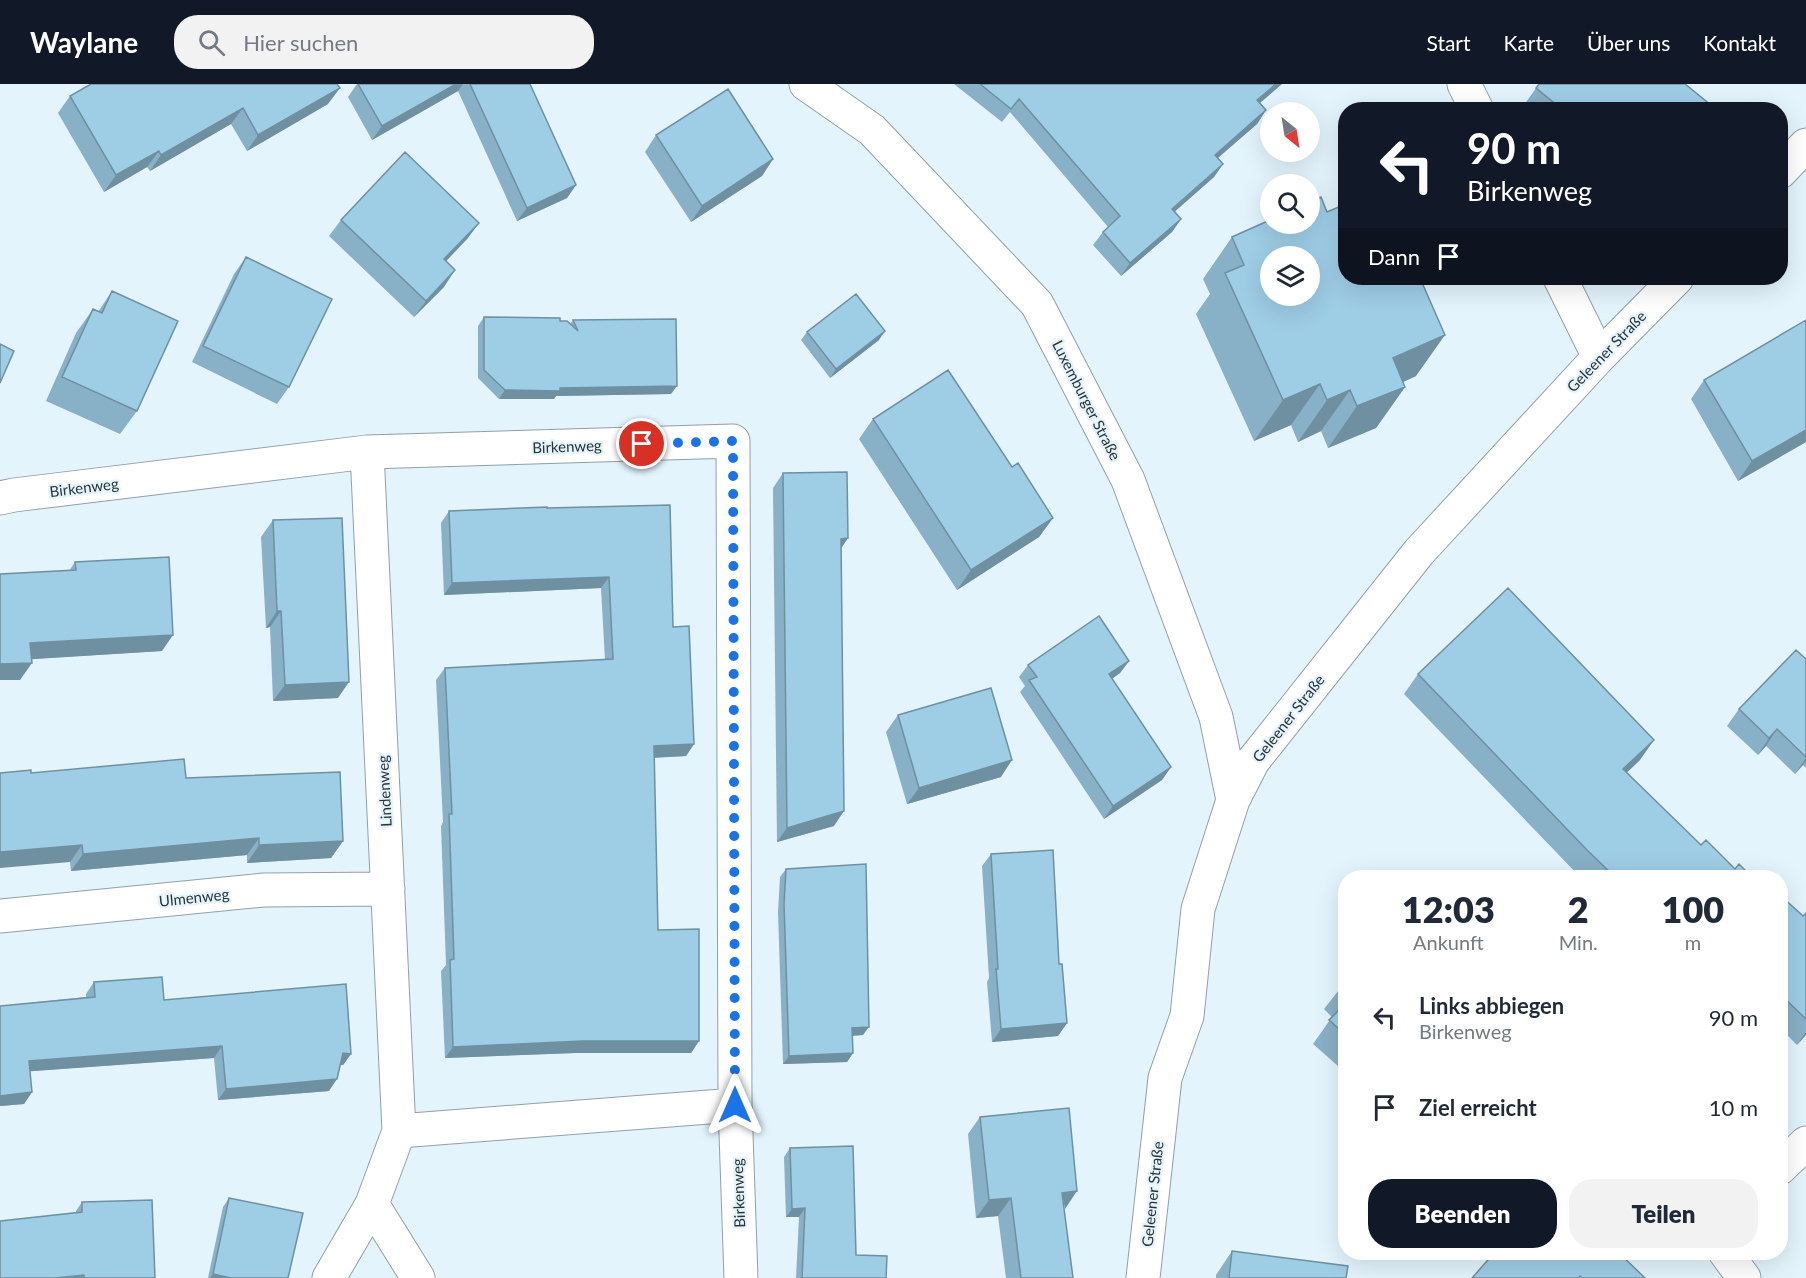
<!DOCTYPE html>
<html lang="de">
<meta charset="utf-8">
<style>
:root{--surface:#fff;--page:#f2f2f3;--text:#1f2937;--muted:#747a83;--accent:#111827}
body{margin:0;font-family:Lato,sans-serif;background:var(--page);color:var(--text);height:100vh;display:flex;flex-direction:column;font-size:22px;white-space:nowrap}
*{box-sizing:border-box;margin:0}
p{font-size:20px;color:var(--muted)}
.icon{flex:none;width:33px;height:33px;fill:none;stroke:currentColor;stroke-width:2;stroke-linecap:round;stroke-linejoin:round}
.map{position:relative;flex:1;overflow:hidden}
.drawer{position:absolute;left:1338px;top:786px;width:450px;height:390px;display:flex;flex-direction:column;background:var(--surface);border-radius:24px;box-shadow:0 6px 24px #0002}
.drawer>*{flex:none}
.hud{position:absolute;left:1338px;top:18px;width:450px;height:183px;border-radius:24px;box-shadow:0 6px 24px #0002;background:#111827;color:#fff;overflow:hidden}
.needle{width:39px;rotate:150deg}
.tools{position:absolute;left:1260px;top:18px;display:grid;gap:12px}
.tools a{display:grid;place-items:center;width:60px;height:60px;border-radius:50%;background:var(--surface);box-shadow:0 6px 24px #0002;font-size:30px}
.pin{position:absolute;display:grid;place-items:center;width:51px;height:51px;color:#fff;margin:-26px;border:3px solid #fff;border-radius:50%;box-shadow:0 2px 6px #0007}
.me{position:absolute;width:66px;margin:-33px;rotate:0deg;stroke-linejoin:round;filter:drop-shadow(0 0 4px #0008)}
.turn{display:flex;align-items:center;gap:21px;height:126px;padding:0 30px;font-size:27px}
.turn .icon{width:78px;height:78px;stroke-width:2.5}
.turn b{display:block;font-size:42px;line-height:51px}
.then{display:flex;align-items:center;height:57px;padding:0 30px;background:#0003;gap:12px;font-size:22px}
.eta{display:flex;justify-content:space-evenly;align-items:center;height:102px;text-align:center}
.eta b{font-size:36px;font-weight:800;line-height:42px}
.button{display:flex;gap:12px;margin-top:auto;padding:12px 30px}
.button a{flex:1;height:69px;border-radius:24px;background:var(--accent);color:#fff;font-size:24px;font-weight:800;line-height:69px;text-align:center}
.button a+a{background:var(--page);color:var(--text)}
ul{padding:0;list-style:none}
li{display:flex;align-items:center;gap:18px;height:90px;padding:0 30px}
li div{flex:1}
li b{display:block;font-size:22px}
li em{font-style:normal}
header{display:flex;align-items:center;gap:36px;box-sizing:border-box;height:84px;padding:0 30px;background:var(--accent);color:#fff}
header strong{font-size:28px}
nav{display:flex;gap:33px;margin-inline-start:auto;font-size:21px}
.search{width:420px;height:54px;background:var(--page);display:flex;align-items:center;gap:15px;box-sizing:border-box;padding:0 21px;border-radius:24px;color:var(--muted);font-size:22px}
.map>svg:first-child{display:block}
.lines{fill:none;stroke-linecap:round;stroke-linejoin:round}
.street-casing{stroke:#91a0a8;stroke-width:35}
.street{stroke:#fff;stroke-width:33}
.wall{fill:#88b0c6}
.shaded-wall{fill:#6f90a1}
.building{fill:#9ecde6;stroke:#6f90a1;stroke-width:1.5;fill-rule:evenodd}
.route{stroke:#1a73e8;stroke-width:10;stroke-dasharray:0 18}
.labels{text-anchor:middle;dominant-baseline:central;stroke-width:4.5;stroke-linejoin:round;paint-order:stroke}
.street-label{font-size:15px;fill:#2c3236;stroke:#e3f4fc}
</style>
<header>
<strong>Waylane</strong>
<div class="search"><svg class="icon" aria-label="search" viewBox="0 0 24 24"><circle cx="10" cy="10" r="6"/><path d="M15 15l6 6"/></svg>Hier suchen</div>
<nav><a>Start</a><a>Karte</a><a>Über uns</a><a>Kontakt</a></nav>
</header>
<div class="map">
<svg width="1806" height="1194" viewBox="0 0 1806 1194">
<rect width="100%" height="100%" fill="#e3f4fc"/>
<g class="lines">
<g class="street-casing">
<path id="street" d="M806,0l66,46 165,174 91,176 88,237 17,83
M1464,0l13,26
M1780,88l26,-27
M1560,194l39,79
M0,414l14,-3 353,-43 366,-11 2,664 6,173
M0,832l264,-26 124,-1
M399,1047l336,-26
M1780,1084l26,-25
M372,1120l46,74
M1725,1168l19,26
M329,1194l43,-74 27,-73 -32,-679
M1143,1194l22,-200 22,-62 11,-107 35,-109 20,-39 166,-209 180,-195 78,-79"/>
</g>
<use href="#street" class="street"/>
</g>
<path class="wall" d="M357,0h173l46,101 -9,13 -50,23 -59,-130 -86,49 -24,-43z
M954,0h328l-22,19 6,7 -9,14 -39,34 5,6 -9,13 -39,34 6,8 -9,13 -51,44 -28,-31 10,-13 5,-5 -98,-115 -8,10z
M1539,0l171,26h-180l-6,-5z
M70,12l258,8 -81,47 -16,-27 -81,47 -3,-4 -43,25 -46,-79z
M656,51l117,24 -11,17 -71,46 -46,-70z
M1327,128l89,164 -13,6 2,5 -29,41 -48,20 -7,-17 -23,11 -7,-17 -37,16 -58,-127 14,-20 -7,-15 29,-42z
M341,136l138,3 -12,16 -21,22 -2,26 -30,30 -85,-81z
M246,173l43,130 -12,17 -85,-42 42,-88z
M112,207l25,120 -17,23 -74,-33 30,-68 17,-24 5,3z
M484,233l76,4 10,3 3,-4 98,74 -115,2 -2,3h-55l-21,-21v-52z
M1806,236v122l-68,39 -47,-82 13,-19z
M807,248l72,8 -49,38 -29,-38z
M873,335l139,48 41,51 -14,19 -82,53 -98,-151z
M783,389l65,65 -7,10 -7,278 -57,16 -4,-354z
M547,424l126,119 21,117 -8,12 -32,2 4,172 41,111 -8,12h-116l-130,5 -4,-87 5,-6 -5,-139 2,-4 -7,-142 9,-12 160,-8 -4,-72 -157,7 -3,-72 8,-12z
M273,436l65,178 -65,3 -3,-74 -4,1 -5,-91z
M75,478l87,89 -131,8 -11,21h-20v-106l69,-3z
M1806,575v109l-3,-3 -8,9 -29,-28 -8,9 -31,-29 12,-17z
M1129,577l-9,12 -8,6 59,88 -9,13 -58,39 -84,-127 5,-6 -6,-9 9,-12z
M1418,590l222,86 -14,13 75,72 34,24 18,9h-172l-177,-184z
M898,631l103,62 -94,27 -21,-72z
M31,689l155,5 157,63 -12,17 -84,5v-8l-176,16 -1,-9z
M991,770l68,110 8,59 -9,13 -66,6 -5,-60 2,-4 -7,-112z
M786,785l77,166 -11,1 1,17 -6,9 -64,2 -5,-152 2,-35z
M1780,811l23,21 3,-3v122l-9,10 -17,-17z
M1346,897v92l-33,-29 19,-27 -8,-8z
M94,898l70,18 187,54 -8,11h-3l-11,26 -111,9 -4,-42 -184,13 2,21 -8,12 -24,2v-100l86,-9v-3z
M980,1033l84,92 9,69h-67l-8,-62 -22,2 -8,-84z
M790,1064l66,107 30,23h-90l3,-61h-13l-2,-60z
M229,1114l59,80h-80l15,-71z
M82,1118l73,76h-155l76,-65v-2z
M1232,1167l114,27h-130v-3z"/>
<path class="shaded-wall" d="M456,0h7l-5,7 -86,49 10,-14z
M1276,0h6l-34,29 9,-13z
M340,4l-12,16 -81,47 11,-16z
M243,24l-12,16 -81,47 11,-16z
M1266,26l-9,14 -51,44 9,-13z
M159,67l-12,16 -43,25 12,-17z
M773,75l-11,17 -71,46 11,-16z
M1223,80l-9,13 -51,45 9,-13z
M576,101l-9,13 -50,23 10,-13z
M1181,135l-9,13 -51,44 9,-13z
M479,139l-12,16 -35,37 12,-17z
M455,186l-11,17 -30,30 12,-16z
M885,247l-6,9 -49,38 6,-9z
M1445,251l-29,41 -52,24 29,-42z
M1320,300l-29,41 -37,16 29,-41z
M677,302l-6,8 -115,2 -2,3h-55l6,-9 55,-2z
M1405,303l-29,41 -48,20 29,-42z
M1350,306l-29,41 -23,11 29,-42z
M1806,346v12l-68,39 14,-20z
M1053,434l-14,19 -82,53 14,-20z
M848,454l-10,15 3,-14z
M609,493l-8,11 -157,7 8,-12z
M277,527h4l-11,16 -4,1z
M173,551l-11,16 -143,9 11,-17z
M1129,577l-9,12 -20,14 9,-13z
M32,579l-12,17h-20v-16z
M349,598l-11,16 -65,3 12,-16z
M1777,645l-11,17 -8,9 11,-17z
M1654,656l-14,20 -31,30 14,-21z
M694,660l-8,12 -41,2 9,-12z
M1806,674v3l-3,4 -8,9z
M1012,676l-11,17 -94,27 12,-16z
M1171,683l-9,13 -58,39 9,-13z
M844,727l-10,15 -57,16 10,-14z
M259,754l-12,17 -176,16 12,-17z
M343,757l-12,17 -84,5 12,-18z
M82,761l-12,17 -70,6v-16z
M1067,939l-9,13 -66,6 9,-13z
M869,943l-6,8 -17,1 6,-8z
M1806,948v3l-9,10z
M583,957h116l-8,12h-116l-130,5 8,-11z
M222,962l-8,12 -193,14 8,-11z
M343,969l8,1 -8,11 -8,-1z
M853,969l-6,9 -64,2 6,-8z
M337,995l-8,12 -111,9 8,-11z
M32,1008l-8,12 -24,2v-10z
M1077,1107l-12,18 -3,-16z
M1011,1114l-13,18 -22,2 13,-18z
M805,1124l-6,9h-13l6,-8z
M213,1190l18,4h-21z
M84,1191l-2,3h-27z"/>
<path class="building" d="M91,0h246l3,4 -82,47 -15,-27 -82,47 -2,-4 -43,24 -46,-79z
M358,0h98l-74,42z
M470,0h60l46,101 -49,23z
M980,0h296l-19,16 9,10 -51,45 8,9 -51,45 9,10 -51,44 -27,-31 17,-16 -101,-117 -8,10z
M1539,0h146l27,22 -3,4h-146l-27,-22z
M728,5l45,70 -71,47 -46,-71z
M405,68l74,71 -35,36 11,11 -29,31 -85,-81z
M1321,113l6,15 19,-8v74h74l25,57 -52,23 12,29 -48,19 -7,-16 -23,10 -7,-16 -37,16 -58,-127 19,-8 -12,-28 38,-17v4h40v-22zM1270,172h40v40h-40z
M246,173l86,42 -43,88 -86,-41z
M112,207l66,30 -41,90 -75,-34 31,-68 9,4z
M856,210l29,37 -49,38 -29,-37z
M484,233l76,1v3h7l11,10 -5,-11 103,-1 1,67 -117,2v3l-55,-1 -21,-20z
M1806,236v110l-54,31 -48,-81z
M0,260l14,7 -14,32z
M948,286l64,97 6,-4 35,55 -82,52 -98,-151z
M847,388l1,66 -7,1 3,272 -57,17 -4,-355z
M670,421l3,122 16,-1 5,118 -40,2 4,184 41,-1v112h-116l-130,6 -3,-87 4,-1 -5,-145h3l-7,-146 168,-9 -4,-82 -157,6 -3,-72 98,-4v1z
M342,434l7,164 -64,3 -4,-74h-4l-4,-91z
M169,473l4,78 -143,8 2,20 -32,1v-90l76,-4 -1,-8z
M1508,504l146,152 -31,29 78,76 5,-5 29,29 4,-5 14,14h-137l-29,-28 -169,-176z
M1099,532l30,45 -20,13 62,93 -58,39 -84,-126 8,-3 -9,-12z
M1796,566l10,9v98l-29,-28 -8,9 -30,-29z
M991,604l21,72 -93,28 -21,-73z
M184,675l2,19 154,-6 3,69 -84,4v-7l-176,16 -1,-9 -82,7v-79l31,-3v3z
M1053,766l6,114h3l5,59 -66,6 -5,-60h2l-7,-115z
M866,780l3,163 -17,1 1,25 -64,3 -5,-152 2,-35z
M1780,811l23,21 3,-3v106l-25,-24 -1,1z
M162,893l2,23 182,-16 5,70 -8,-1 -6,26 -111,10 -4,-43 -193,15 3,31 -32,4v-90l95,-9 -1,-15z
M1346,897v9l-5,-4z
M1346,919v32l-17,-15z
M1069,1024l8,83 -15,2 11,85h-52l-10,-80 -22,2 -9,-83z
M853,1062l3,109 31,1 -1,22h-84l3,-70 -13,1 -2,-61z
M229,1114l74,15 -15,65h-57l-18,-4z
M152,1116l3,78h-71v-3l-29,3h-55v-57l82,-9v-10z
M1232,1167l116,15 -2,12h-117z
M1495,1168h123l27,26h-63l-2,-2 -1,2h-107z"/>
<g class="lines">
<path class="route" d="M642,360l91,-3 2,664"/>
</g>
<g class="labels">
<g class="street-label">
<text transform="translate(1606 267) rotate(-46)">Geleener Straße</text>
<text transform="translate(1087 316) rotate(63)">Luxemburger Straße</text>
<text transform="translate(567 362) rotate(-2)">Birkenweg</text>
<text transform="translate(84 403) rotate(-7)">Birkenweg</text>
<text transform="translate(1288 634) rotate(-52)">Geleener Straße</text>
<text transform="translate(384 707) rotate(-93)">Lindenweg</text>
<text transform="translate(194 813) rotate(-6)">Ulmenweg</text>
<text transform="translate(738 1109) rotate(-92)">Birkenweg</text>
<text transform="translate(1152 1110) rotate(-84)">Geleener Straße</text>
</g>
</g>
</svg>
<div class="tools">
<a><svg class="needle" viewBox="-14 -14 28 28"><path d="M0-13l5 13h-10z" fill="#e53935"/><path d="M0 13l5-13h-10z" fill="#747a83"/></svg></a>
<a><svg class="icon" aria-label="search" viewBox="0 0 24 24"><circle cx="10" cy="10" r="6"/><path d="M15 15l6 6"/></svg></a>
<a><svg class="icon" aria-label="layers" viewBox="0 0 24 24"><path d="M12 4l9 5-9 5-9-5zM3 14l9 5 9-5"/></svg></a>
</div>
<div class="pin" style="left:642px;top:360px;background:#d93025"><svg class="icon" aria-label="arrive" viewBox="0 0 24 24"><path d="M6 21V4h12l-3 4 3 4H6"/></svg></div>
<svg class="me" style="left:735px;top:1021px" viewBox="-20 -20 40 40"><path d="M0-17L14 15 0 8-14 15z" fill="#1a73e8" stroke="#fff" stroke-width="4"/></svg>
<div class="hud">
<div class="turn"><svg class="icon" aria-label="left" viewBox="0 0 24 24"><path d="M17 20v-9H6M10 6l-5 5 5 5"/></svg><div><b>90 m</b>Birkenweg</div></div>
<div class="then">Dann<svg class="icon" aria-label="arrive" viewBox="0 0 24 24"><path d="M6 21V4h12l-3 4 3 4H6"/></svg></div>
</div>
<section class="drawer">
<div class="eta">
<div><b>12:03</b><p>Ankunft</p></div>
<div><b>2</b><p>Min.</p></div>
<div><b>100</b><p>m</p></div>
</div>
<ul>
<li><svg class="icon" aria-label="left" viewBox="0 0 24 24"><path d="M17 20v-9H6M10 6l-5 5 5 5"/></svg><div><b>Links abbiegen</b><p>Birkenweg</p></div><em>90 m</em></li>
<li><svg class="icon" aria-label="arrive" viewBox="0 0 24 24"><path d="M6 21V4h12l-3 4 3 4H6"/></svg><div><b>Ziel erreicht</b></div><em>10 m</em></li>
</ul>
<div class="button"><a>Beenden</a><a>Teilen</a></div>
</section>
</div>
